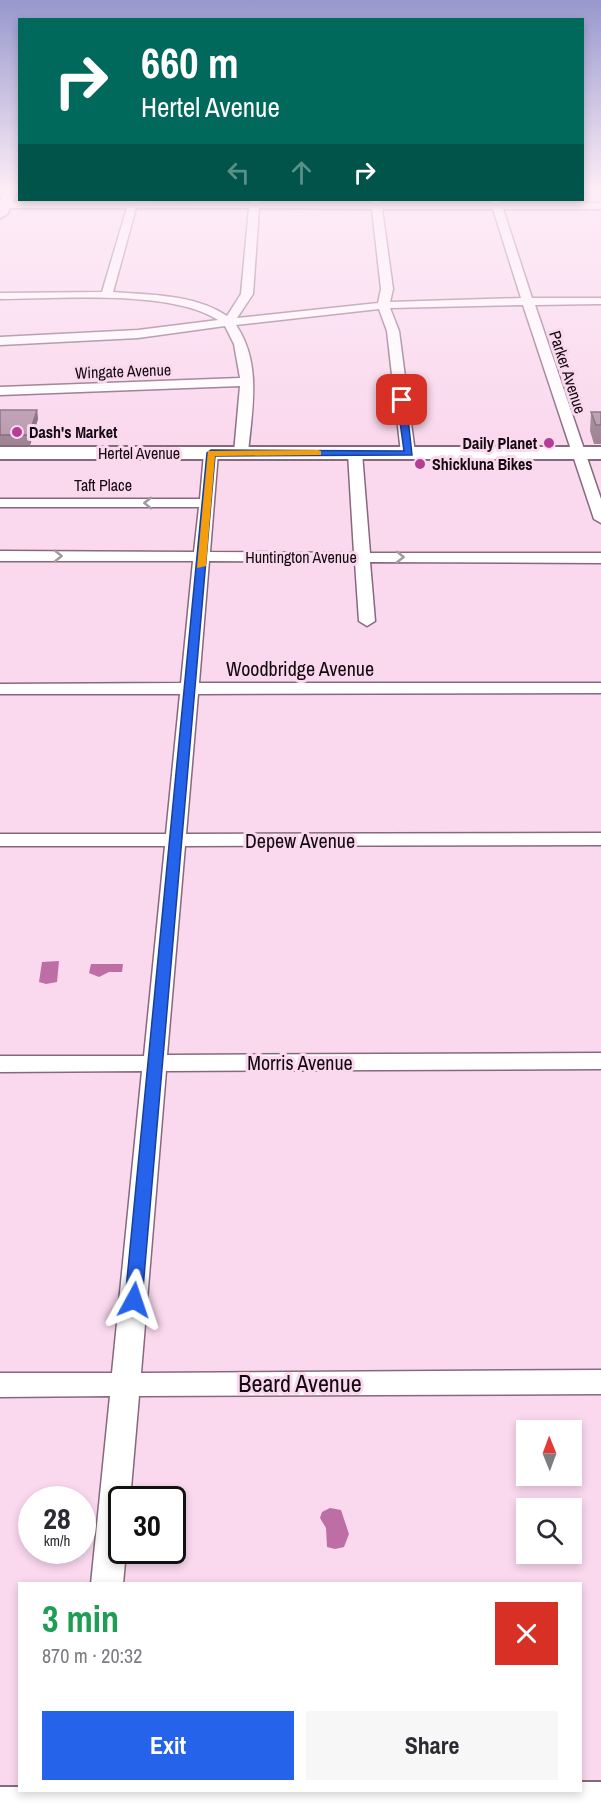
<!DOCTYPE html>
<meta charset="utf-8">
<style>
:root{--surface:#fff;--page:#f7f7f7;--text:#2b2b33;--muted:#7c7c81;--accent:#2563eb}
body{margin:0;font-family:"Archivo Narrow",sans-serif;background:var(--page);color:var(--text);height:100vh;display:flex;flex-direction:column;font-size:22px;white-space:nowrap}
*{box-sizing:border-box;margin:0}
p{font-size:20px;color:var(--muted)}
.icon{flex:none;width:33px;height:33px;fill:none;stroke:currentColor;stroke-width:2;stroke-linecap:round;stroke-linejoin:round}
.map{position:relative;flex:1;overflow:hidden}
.sheet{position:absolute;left:18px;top:1582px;width:564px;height:210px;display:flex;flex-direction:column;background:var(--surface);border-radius:0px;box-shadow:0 3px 9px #0003}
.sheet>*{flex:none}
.top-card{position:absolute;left:18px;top:18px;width:566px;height:183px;border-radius:0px;box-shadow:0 3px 9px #0003;background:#00695c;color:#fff;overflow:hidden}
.needle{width:39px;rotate:359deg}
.controls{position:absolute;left:516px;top:1420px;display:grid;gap:12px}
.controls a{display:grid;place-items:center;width:66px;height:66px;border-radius:0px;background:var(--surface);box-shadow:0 3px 9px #0003;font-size:30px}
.speed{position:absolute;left:18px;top:1486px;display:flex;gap:12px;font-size:30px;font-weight:700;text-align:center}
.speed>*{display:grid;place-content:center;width:78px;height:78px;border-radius:50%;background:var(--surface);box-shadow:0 3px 9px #0003;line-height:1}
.speed small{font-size:15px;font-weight:400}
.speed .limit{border:3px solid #111;border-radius:9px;background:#fff;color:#111}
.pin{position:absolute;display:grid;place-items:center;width:51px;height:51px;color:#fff;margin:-26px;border-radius:12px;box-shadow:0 3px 9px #0006}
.me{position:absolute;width:66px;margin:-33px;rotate:5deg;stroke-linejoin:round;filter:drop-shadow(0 0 4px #0008)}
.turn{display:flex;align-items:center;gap:21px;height:126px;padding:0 24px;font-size:27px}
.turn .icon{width:78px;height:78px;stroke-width:2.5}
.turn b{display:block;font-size:42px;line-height:51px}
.lanes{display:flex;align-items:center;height:57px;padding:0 24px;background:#0003;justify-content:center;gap:30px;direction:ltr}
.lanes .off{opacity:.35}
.round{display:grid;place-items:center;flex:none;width:63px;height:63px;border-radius:0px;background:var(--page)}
.head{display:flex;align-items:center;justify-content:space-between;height:102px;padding:0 24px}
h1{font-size:36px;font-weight:700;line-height:45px;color:#1e9e55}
.primary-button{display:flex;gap:12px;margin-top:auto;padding:12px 24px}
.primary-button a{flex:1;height:69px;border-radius:0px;background:var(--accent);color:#fff;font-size:24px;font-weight:700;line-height:69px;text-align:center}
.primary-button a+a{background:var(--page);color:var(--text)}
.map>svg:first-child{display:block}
.water{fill:#bd6fa5}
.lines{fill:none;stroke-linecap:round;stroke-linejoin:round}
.street-casing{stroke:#86697c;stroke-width:3}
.secondary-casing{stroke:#86697c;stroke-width:4}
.street{fill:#fff;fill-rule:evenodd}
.secondary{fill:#fff;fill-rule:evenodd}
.wall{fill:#9f8496}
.shaded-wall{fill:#826b7a}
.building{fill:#b999ae;stroke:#826b7a;stroke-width:1.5}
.oneway{stroke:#a19d9f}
.route{fill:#2563eb;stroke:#184099;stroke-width:1.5}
.slow{fill:#f59e0b}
.poi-dot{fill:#b43e95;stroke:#fad8ee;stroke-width:2}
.labels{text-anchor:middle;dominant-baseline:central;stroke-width:6;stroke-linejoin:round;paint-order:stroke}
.far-street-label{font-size:16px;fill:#130910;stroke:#fad8ee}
.far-poi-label{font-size:16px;font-weight:bold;fill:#130910;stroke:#fad8ee;text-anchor:start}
.street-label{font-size:20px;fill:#130910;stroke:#fad8ee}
.near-street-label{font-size:24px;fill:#130910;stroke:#fad8ee}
</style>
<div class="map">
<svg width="601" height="1811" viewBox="0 0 601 1811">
<rect width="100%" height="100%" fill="#fad8ee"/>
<path class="water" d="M59,961l-2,21 -11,2 -7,-2 3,-20z
M91,964h32l-1,8h-13l-10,5 -10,-4z
M330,1508l11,2 8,24 -5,13 -9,2 -8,-2 -1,-19 -6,-10 2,-6z"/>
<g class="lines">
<g class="street-casing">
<path id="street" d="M595,188h6v6l-3,-1z
M130,200h8v2l112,1 1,-3h8l1,3h112v-3h8l1,3h110v-3h8l2,3h100v6h-98l29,89h69v6l-66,1 66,194v24l-7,-4 -71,-214 -133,3 9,23 16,122 -7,4 -7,-4 -14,-122 -8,-22 -143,16c26,38 16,85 12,128l-7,4 -7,-4 6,-67 -240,9v-8l240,-9 -6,-34 -9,-18 -87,12 -138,7v-8l138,-7 80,-10c-47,-31 -161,-21 -218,-21v-6l102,-1 25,-84h-127v-6h129zM136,208h113l-8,86 -14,22c-32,-22 -78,-21 -114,-24zM259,208l113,1 9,80 -3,14 -141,15 16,-24zM382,209h111l28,89 -131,4 3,-13z
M211,449l7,4 -8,99 144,1 -6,-100 7,-4 7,4 8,100h231v10l-231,-1 5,59 -8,5 -8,-5 -4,-59 -146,-1 -10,122h402v10l-403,1 -12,140 415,-1v12l-416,1 -18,209 434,-2v16l-435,2 -25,302 460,-3v24l-462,2 -9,104h-8v51h4l-3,33h-32l19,-188 -110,1v-24h112l30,-302 -142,1v-16h144l21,-210h-165v-12h166l14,-140h-180v-10l181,-1 12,-122h-193v-10l194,1 5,-45h-199v-8h200l4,-46z"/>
</g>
<g class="secondary-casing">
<path id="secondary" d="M6,188h13l-12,26 -7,4v-17z
M0,447h601v12h-601z
M580,1782h21v29h-601v-24h20v4h560z"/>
</g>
<use href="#street" class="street"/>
<use href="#secondary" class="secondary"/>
</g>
<path class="wall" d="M0,410h37l1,9 -8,26h-30z
M591,412h10v32h-7l-4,-13z"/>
<path class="shaded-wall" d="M37,410l1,9 -8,26 -1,-10z"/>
<path class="building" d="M0,410h37l-8,25h-29z
M591,412h10v13h-5z"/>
<defs><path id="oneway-chevron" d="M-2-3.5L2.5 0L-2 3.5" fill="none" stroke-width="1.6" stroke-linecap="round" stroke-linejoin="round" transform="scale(1.5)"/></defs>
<g class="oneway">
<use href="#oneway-chevron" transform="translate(148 503) rotate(-180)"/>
<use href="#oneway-chevron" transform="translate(58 556)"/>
<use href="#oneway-chevron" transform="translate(400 557)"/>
</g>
<linearGradient id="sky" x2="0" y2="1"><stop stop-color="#9798cd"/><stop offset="0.43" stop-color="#fdedf7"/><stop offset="1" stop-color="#fdedf7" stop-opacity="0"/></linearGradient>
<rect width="601" height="442" fill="url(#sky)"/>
<path class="route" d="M402,398l4,2 6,55 -197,1 -73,844 -2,5h-13l-2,-5 82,-847 4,-3 193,1 -7,-51z"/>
<path class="slow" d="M318,450l3,1v4l-106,1 -9,110 -9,2 11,-117z"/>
<g class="poi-dot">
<circle cx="17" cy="432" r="6"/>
<circle cx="549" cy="443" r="6"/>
<circle cx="420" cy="464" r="6"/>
</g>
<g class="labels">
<g class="far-street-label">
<text transform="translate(123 371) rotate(-2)">Wingate Avenue</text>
<text transform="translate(568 372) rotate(72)">Parker Avenue</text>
<text x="139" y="453">Hertel Avenue</text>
<text x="103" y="485">Taft Place</text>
<text x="301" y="557">Huntington Avenue</text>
</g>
<g class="far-poi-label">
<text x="29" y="432">Dash's Market</text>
<text x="537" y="443" text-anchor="end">Daily Planet</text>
<text x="432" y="464">Shickluna Bikes</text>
</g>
<g class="street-label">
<text x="300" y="668">Woodbridge Avenue</text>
<text x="300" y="840">Depew Avenue</text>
<text x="300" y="1062">Morris Avenue</text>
</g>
<g class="near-street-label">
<text x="300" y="1383">Beard Avenue</text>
</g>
</g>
</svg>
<div class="controls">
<a><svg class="needle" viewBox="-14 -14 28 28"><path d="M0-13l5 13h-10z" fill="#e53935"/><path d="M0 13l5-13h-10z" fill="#7c7c81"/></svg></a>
<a><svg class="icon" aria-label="search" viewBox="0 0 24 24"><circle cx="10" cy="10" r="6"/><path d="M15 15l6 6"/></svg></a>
</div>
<div class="speed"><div>28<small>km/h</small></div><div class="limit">30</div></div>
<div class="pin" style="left:402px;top:400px;background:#d93025"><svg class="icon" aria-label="arrive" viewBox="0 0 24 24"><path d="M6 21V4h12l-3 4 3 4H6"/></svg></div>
<svg class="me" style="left:134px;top:1300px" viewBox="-20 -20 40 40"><path d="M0-17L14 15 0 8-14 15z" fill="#2563eb" stroke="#fff" stroke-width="4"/></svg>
<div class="top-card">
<div class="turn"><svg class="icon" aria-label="right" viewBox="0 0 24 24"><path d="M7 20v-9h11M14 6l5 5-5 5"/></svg><div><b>660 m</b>Hertel Avenue</div></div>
<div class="lanes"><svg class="icon off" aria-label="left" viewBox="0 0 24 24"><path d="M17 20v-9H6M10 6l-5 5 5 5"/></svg><svg class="icon off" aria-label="ahead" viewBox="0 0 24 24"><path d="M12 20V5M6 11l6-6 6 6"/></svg><svg class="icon" aria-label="right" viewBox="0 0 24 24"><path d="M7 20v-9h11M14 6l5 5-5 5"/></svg></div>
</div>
<section class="sheet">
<div class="head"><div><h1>3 min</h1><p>870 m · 20:32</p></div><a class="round" style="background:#d93025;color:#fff"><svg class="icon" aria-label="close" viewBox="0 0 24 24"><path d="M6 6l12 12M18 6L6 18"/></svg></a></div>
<div class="primary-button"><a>Exit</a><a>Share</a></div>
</section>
</div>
